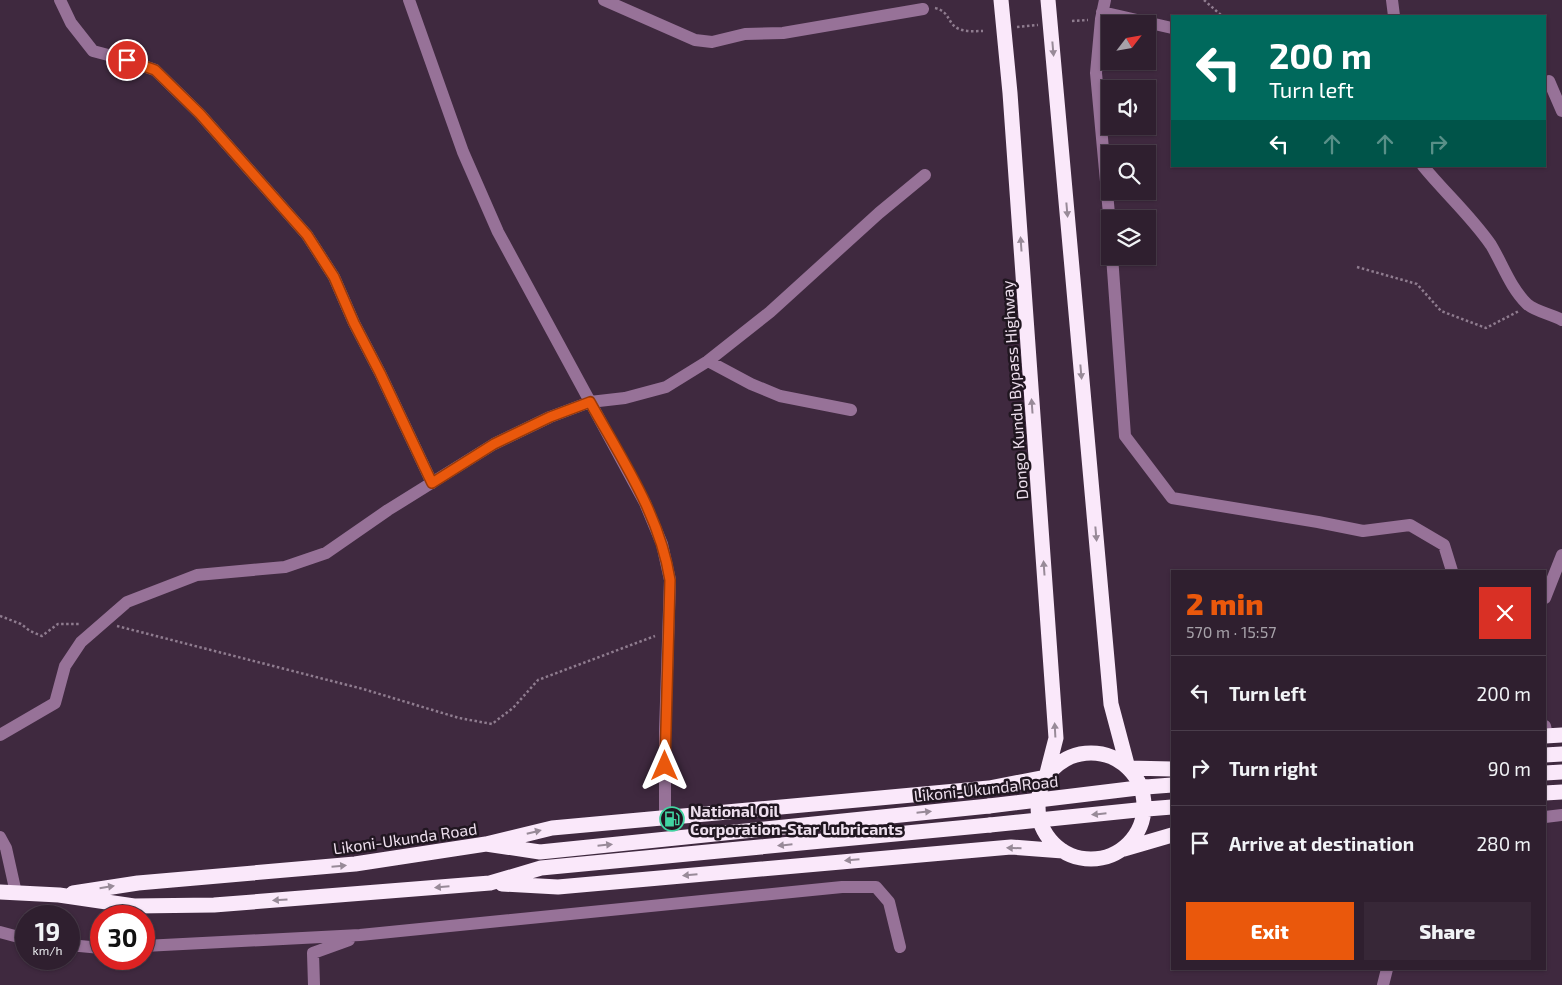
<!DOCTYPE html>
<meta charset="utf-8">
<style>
:root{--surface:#2f1f2f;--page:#372737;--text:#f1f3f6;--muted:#a7a2aa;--line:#4a3d4b;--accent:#ea580c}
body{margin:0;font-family:"Exo 2",sans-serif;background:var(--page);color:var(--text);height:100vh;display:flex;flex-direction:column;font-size:19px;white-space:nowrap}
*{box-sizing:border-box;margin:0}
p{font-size:16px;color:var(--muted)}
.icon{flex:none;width:28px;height:28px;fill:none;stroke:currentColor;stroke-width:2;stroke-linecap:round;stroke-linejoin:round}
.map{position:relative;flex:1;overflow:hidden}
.details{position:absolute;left:1171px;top:570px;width:375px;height:400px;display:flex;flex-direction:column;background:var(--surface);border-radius:0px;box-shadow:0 1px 4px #0004,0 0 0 1px var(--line)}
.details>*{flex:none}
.top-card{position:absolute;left:1171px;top:15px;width:375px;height:152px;border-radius:0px;box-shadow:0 1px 4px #0004,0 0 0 1px var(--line);background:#00695c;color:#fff;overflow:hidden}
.needle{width:32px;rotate:59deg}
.buttons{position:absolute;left:1101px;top:15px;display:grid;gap:10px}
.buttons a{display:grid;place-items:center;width:55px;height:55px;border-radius:0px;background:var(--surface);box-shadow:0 1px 4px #0004,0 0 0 1px var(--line);font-size:25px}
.speed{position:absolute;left:15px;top:905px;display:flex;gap:10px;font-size:25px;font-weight:700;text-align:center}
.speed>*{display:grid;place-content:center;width:65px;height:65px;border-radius:50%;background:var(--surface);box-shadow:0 1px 4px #0004,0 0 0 1px var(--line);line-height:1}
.speed small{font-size:12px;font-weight:400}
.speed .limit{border:8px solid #d22;background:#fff;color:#111}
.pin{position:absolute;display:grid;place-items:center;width:42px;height:42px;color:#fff;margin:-21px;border:2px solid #fff;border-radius:50%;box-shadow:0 1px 5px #0007}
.me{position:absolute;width:55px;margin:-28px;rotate:0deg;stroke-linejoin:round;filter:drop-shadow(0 0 4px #0008)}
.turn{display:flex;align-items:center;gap:18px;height:105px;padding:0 15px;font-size:22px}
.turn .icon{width:65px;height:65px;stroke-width:2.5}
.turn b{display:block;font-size:35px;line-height:42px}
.lanes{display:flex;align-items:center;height:48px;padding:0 15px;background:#0003;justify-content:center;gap:25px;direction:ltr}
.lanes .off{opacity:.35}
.round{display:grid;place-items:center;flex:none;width:52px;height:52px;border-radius:0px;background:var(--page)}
.overview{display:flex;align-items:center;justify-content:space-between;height:85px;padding:0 15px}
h1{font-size:30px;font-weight:800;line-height:38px;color:var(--accent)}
.button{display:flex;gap:10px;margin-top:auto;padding:10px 15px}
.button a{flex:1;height:58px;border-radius:0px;background:var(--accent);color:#fff;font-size:20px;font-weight:800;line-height:58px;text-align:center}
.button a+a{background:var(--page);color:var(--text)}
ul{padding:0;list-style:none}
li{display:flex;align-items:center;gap:15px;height:75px;padding:0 15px;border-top:1px solid var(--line)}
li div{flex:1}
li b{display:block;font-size:19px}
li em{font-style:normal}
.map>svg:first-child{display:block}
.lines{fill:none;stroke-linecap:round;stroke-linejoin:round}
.path{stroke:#8f7c8f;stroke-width:2.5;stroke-dasharray:2.5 2.5;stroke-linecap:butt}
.minor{stroke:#977298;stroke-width:12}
.highway{stroke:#fae8fa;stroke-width:15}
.highway-bridge{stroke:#fae8fa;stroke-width:15}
.oneway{fill:#988a98}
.route-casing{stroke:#983908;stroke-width:12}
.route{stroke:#ea580c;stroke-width:9}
.labels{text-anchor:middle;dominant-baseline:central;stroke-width:5;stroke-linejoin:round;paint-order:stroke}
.street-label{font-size:16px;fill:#eddfed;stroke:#201620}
.poi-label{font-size:16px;font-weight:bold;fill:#eddfed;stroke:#201620;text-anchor:start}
</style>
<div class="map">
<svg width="1562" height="985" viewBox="0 0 1562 985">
<rect width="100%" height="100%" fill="#3f293f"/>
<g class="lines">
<path class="path" d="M1204,0l18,16
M935,8c16,4 12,16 24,21 7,3 16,2 24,2
M1072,21l16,-1
M1017,27l21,-2
M1357,267l60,17 24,27 45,17 33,-17
M0,616l21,8 9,7 12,5 16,-12h23
M117,626l246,63 96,29 33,6 21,-16 25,-28 117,-44"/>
<path class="minor" d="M60,0l11,23 22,28 34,9 28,10 45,44 107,121 27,42 20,46 26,50 52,110
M409,0l54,152 35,80 147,271 17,41 8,36 -5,152v86
M604,0l91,40 17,2 33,-8 38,-1 140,-24
M1105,0l-4,19 -5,54 14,152
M1392,0l2,16
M1102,12l70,16
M1549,81l13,30
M1423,166c22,27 48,50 68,79 12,20 19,42 36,59 9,8 25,10 35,16
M1112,256l13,180 47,62 146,24 45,9 47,-6 34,20 8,26
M708,361l43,23 29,12 71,14
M1545,598l17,-43
M1545,726l2,10
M0,735l55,-32 10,-37 16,-24 46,-40 70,-27 88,-8 41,-14 62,-43 106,-66 56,-27 40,-15 35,-4 41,-11 42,-26 62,-49 109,-99 46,-38
M1545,817l17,-2
M0,837l6,11 10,45
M0,932l26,7
M69,945l32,3
M144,946l216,-11 482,-48h34l13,15 11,45
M314,985l-1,-32 36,-13
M1383,985l4,-16"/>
<path class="highway" d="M1048,0l63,704 17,64 44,1
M1545,736l17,-1
M1038 806a53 53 0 1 1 106 0a53 53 0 1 1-106 0Z
M1545,755l17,-1
M1545,773l17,-1
M1146,787l26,-2
M1545,793l17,-1
M1147,809l25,-2
M486,844l66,-16 437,-40 57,-11 10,-39 -46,-645 -9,-93
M1124,849l48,-14
M502,884l56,3 453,-40 52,4
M0,892l59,3 75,11 80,-1 276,-22 51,-15 449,-43
M73,893l65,-10 217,-19 131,-20 54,8 449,-46"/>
<path class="highway-bridge" d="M989,806l157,-19
M990,825l157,-16"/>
</g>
<defs><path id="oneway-solid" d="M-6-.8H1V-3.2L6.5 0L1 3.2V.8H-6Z" transform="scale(1.25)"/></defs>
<g class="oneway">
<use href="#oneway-solid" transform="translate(1053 49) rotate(85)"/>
<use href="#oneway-solid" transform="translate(1067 210) rotate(85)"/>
<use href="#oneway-solid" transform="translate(1021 244) rotate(-94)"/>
<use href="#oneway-solid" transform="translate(1081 372) rotate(85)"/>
<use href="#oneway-solid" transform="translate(1032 406) rotate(-94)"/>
<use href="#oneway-solid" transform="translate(1096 534) rotate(85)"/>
<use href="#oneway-solid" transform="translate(1044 568) rotate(-94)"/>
<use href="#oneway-solid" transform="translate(1055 730) rotate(-93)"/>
<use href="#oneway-solid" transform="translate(924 812) rotate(-6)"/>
<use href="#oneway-solid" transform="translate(1099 814) rotate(174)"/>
<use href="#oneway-solid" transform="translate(534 832) rotate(-14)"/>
<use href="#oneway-solid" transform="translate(605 845) rotate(-6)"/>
<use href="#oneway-solid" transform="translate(785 845) rotate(174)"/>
<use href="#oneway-solid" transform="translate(1014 848) rotate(-178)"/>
<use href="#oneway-solid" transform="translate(852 860) rotate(175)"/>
<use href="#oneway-solid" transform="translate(339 866) rotate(-5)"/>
<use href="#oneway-solid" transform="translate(690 875) rotate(175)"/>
<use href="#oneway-solid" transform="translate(107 887) rotate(-9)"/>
<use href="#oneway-solid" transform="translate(442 887) rotate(175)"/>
<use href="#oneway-solid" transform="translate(280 900) rotate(176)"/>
</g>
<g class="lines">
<g class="route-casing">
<path id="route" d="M127,60l28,10 45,44 107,121 27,42 20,46 26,50 52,110 62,-39 56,-27 40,-15c31,56 70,113 80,178l-5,186"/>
</g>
<use href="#route" class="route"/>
</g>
<defs>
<g id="fuel-ring" transform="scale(1.25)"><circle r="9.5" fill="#201620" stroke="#41d4a1" stroke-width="1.5"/><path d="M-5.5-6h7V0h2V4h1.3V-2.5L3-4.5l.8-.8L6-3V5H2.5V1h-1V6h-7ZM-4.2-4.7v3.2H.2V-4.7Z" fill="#41d4a1"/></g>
</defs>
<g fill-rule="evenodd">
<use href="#fuel-ring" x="672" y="819"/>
</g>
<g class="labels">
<g class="street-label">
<text transform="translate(1014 390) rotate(-94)">Dongo Kundu Bypass Highway</text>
<text transform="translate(986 788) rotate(-6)">Likoni-Ukunda Road</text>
<text transform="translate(405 838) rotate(-8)">Likoni-Ukunda Road</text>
</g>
<g class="poi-label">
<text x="690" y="810">National Oil<tspan x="690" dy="18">Corporation-Star Lubricants</tspan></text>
</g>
</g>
</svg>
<div class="buttons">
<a><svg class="needle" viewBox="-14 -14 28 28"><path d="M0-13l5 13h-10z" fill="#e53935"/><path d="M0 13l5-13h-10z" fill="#a7a2aa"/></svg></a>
<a><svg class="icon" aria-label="sound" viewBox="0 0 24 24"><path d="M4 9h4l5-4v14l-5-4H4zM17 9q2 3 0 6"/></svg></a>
<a><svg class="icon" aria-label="search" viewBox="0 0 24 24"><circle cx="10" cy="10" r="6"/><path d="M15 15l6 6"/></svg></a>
<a><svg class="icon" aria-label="layers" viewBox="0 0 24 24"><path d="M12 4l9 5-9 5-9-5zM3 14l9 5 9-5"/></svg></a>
</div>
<div class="speed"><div>19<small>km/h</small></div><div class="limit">30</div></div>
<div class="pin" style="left:127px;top:60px;background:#d93025"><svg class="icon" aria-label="arrive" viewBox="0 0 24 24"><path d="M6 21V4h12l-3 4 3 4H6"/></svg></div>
<svg class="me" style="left:665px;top:766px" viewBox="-20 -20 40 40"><path d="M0-17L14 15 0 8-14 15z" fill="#ea580c" stroke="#fff" stroke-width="4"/></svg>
<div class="top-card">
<div class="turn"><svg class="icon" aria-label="left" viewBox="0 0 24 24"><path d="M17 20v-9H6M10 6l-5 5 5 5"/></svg><div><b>200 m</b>Turn left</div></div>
<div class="lanes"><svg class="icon" aria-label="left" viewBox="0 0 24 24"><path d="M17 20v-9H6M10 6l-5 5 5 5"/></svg><svg class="icon off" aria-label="ahead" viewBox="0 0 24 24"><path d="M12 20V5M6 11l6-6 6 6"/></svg><svg class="icon off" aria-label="ahead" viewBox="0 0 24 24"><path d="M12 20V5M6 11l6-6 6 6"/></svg><svg class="icon off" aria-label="right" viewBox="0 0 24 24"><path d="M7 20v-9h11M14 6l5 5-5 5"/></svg></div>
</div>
<section class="details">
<div class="overview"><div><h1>2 min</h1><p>570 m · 15:57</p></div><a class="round" style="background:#d93025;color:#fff"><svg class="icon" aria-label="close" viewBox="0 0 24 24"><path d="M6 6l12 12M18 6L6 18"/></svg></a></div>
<ul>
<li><svg class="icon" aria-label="left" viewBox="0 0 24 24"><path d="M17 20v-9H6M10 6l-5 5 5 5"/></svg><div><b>Turn left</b></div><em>200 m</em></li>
<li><svg class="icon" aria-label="right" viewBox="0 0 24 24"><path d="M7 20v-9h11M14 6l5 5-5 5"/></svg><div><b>Turn right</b></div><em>90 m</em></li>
<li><svg class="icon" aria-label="arrive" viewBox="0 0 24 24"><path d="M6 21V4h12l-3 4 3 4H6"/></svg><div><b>Arrive at destination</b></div><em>280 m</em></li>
</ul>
<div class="button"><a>Exit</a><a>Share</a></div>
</section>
</div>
